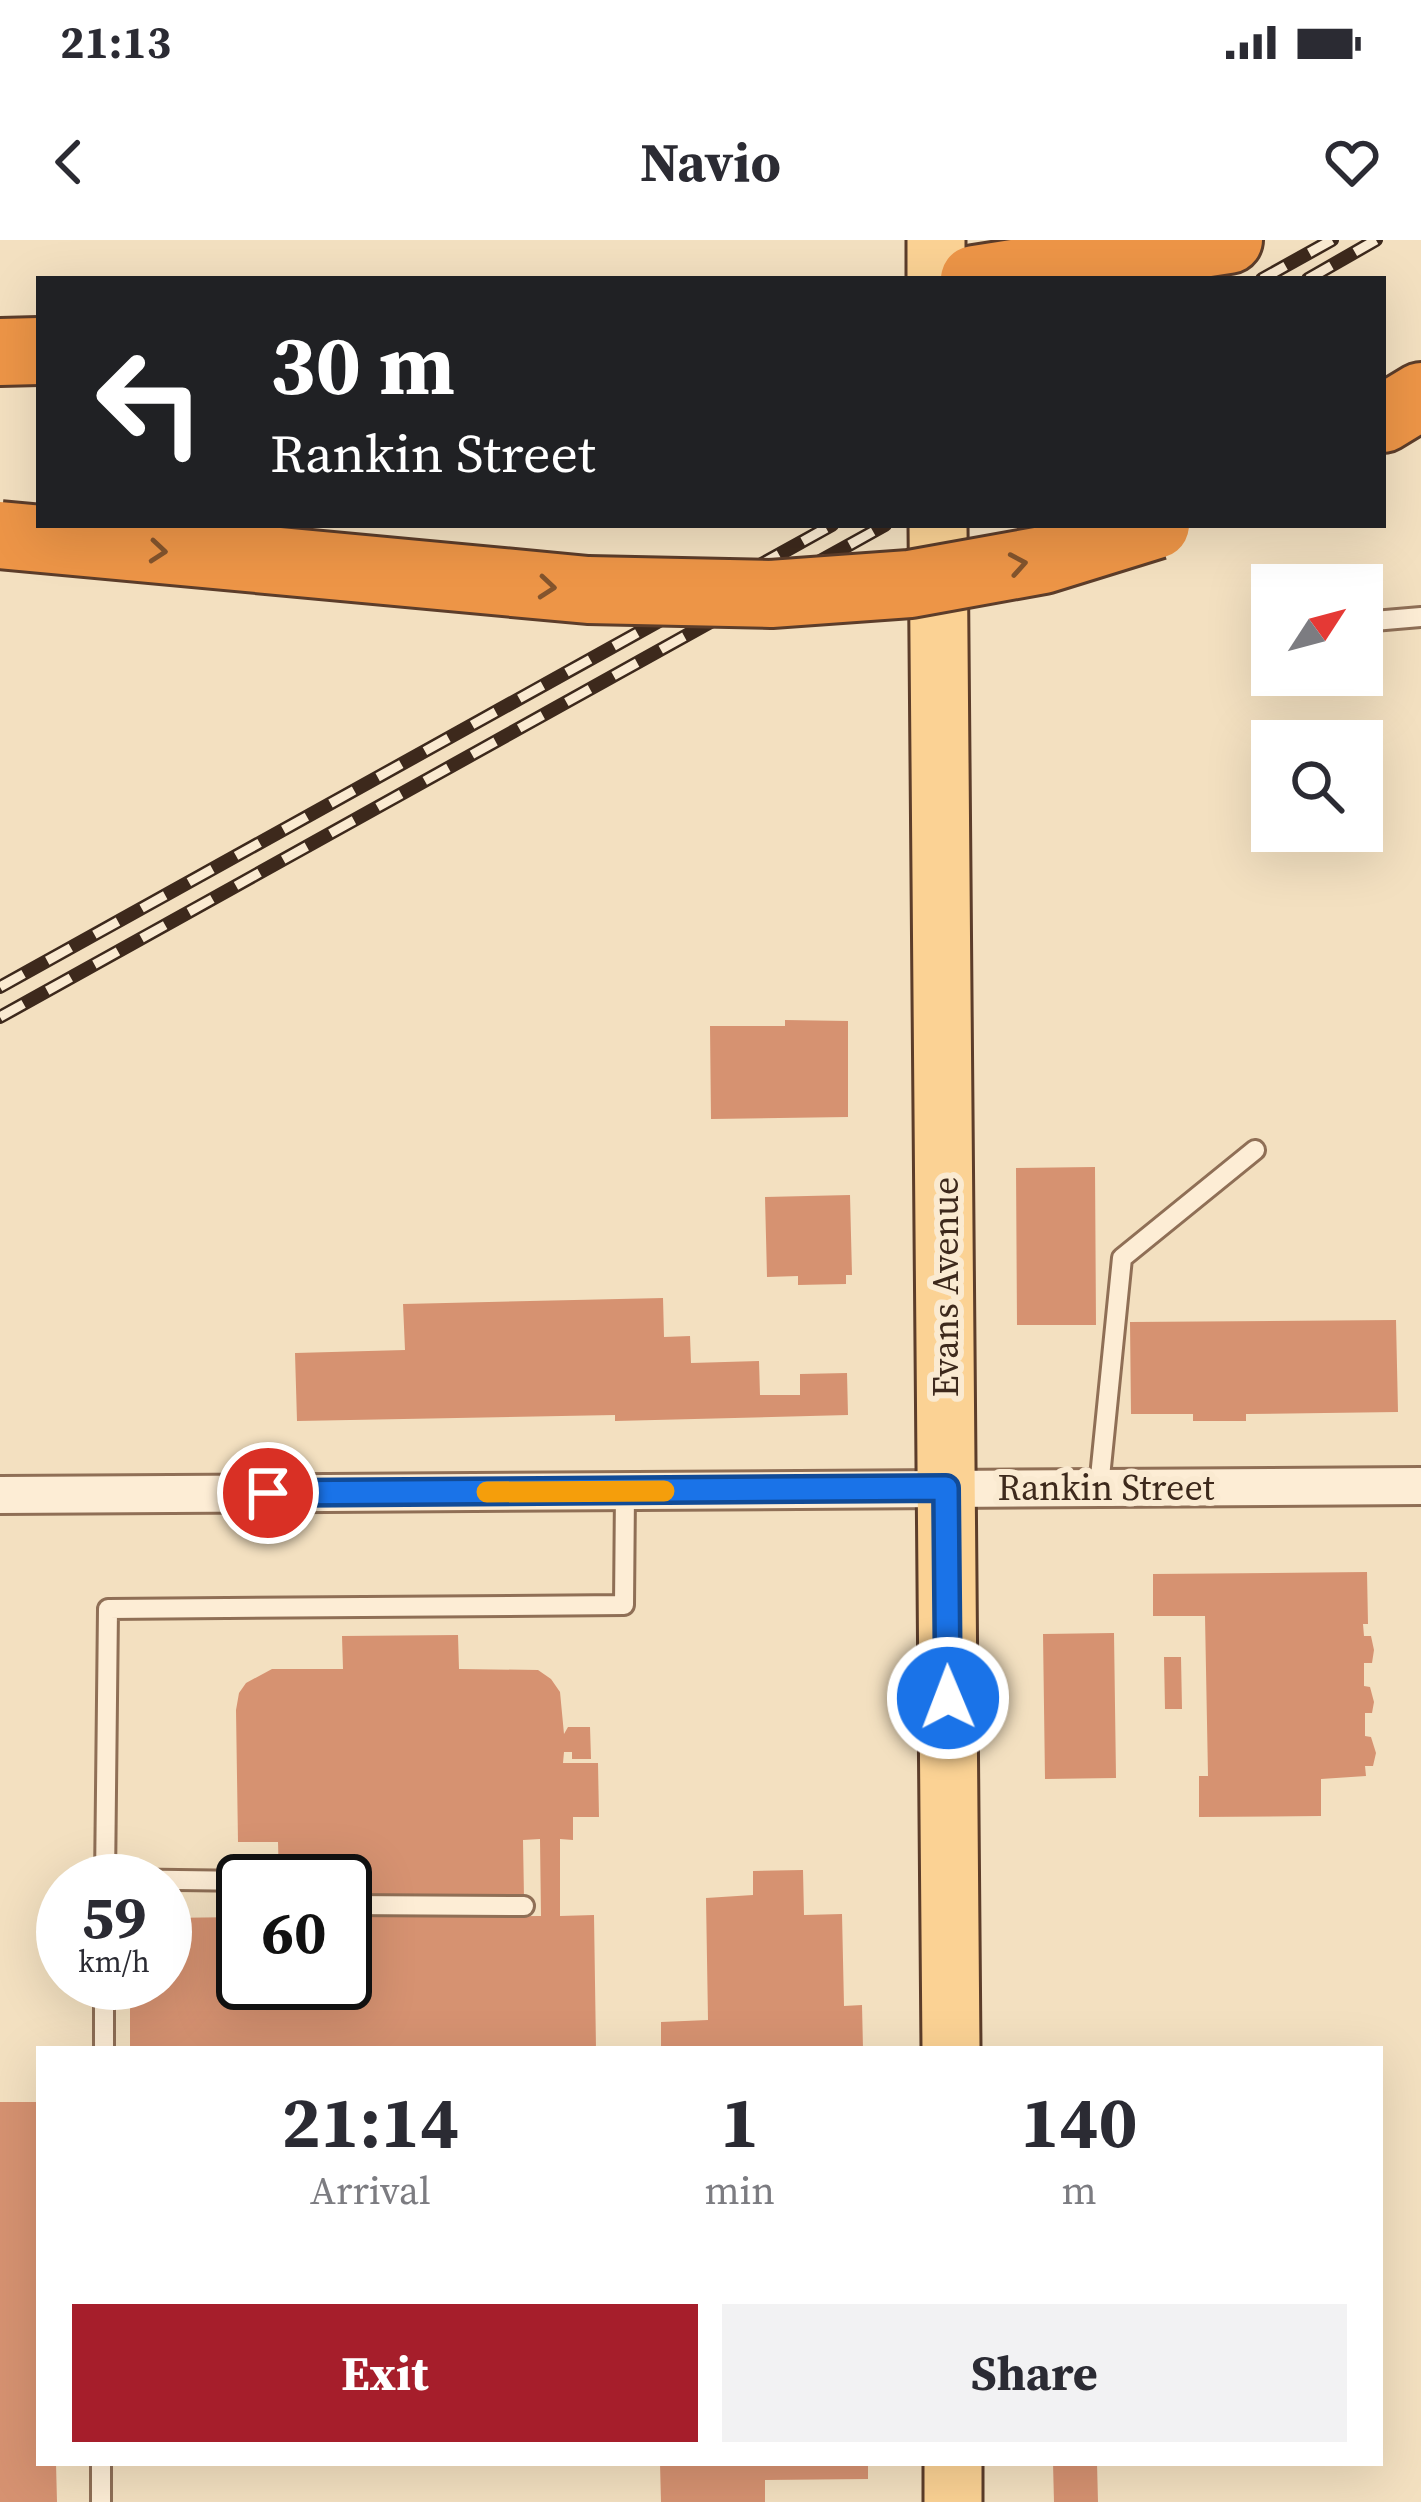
<!DOCTYPE html>
<style>
:root{--surface:#fff;--page:#f2f2f3;--text:#2b2b33;--muted:#7c7c81;--accent:#a61e2b}
body{margin:0;font-family:"Source Serif 4",serif;background:var(--page);color:var(--text);height:100vh;display:flex;flex-direction:column;font-size:45px;white-space:nowrap}
*{box-sizing:border-box;margin:0}
p{font-size:39px;color:var(--muted)}
.icon{flex:none;width:66px;height:66px;fill:none;stroke:currentColor;stroke-width:2;stroke-linecap:round;stroke-linejoin:round}
.map{position:relative;flex:1;overflow:hidden}
.sheet{position:absolute;left:36px;top:1806px;width:1347px;height:420px;display:flex;flex-direction:column;background:var(--surface);border-radius:0px;box-shadow:0 12px 48px #0002}
.sheet>*{flex:none}
.banner{position:absolute;left:36px;top:36px;width:1350px;height:252px;border-radius:0px;box-shadow:0 12px 48px #0002;background:#202124;color:#fff;overflow:hidden}
.needle{width:78px;rotate:54deg}
.buttons{position:absolute;left:1251px;top:324px;display:grid;gap:24px}
.buttons a{display:grid;place-items:center;width:132px;height:132px;border-radius:0px;background:var(--surface);box-shadow:0 12px 48px #0002;font-size:60px}
.speed{position:absolute;left:36px;top:1614px;display:flex;gap:24px;font-size:60px;font-weight:700;text-align:center}
.speed>*{display:grid;place-content:center;width:156px;height:156px;border-radius:50%;background:var(--surface);box-shadow:0 12px 48px #0002;line-height:1}
.speed small{font-size:30px;font-weight:400}
.speed .limit{border:6px solid #111;border-radius:18px;background:#fff;color:#111}
.pin{position:absolute;display:grid;place-items:center;width:102px;height:102px;color:#fff;margin:-51px;border:6px solid #fff;border-radius:50%;box-shadow:0 3px 12px #0007}
.me{position:absolute;width:132px;margin:-66px;rotate:359deg;stroke-linejoin:round;filter:drop-shadow(0 0 9px #0008)}
.turn{display:flex;align-items:center;gap:42px;height:252px;padding:0 36px;font-size:54px}
.turn .icon{width:156px;height:156px;stroke-width:2.5}
.turn b{display:block;font-size:84px;line-height:102px}
.eta{display:flex;justify-content:space-evenly;align-items:center;height:204px;text-align:center}
.eta b{font-size:72px;font-weight:700;line-height:84px}
.action{display:flex;gap:24px;margin-top:auto;padding:24px 36px}
.action a{flex:1;height:138px;border-radius:0px;background:var(--accent);color:#fff;font-size:48px;font-weight:700;line-height:138px;text-align:center}
.action a+a{background:var(--page);color:var(--text)}
.status{display:flex;justify-content:space-between;align-items:center;height:84px;padding:0 60px;background:var(--surface);direction:ltr}
.status svg{height:33px;fill:currentColor}
header{display:flex;justify-content:space-between;align-items:center;height:156px;padding:0 36px;background:var(--surface);font-size:54px;font-weight:700}
.map>svg:first-child{display:block}
.building{fill:#d69271}
.lines{fill:none;stroke-linecap:round;stroke-linejoin:round}
.lane-casing{stroke:#8f6f56;stroke-width:24}
.street-casing{stroke:#8f6f56;stroke-width:42}
.primary-casing{stroke:#5c3d2a;stroke-width:63}
.highway-casing{stroke:#5c3d2a;stroke-width:72}
.lane{stroke:#fdedd5;stroke-width:18}
.street{stroke:#fdedd5;stroke-width:36}
.primary{stroke:#fbd294;stroke-width:57}
.highway{stroke:#ed9547;stroke-width:66}
.rail-casing{stroke:#3d291c;stroke-width:14}
.rail{stroke:#faead1;stroke-width:9;stroke-dasharray:27;stroke-linecap:butt}
.highway-bridge-casing{stroke:#5c3d2a;stroke-width:72;stroke-linecap:butt}
.highway-bridge{stroke:#ed9547;stroke-width:66}
.oneway{stroke:#83542d}
.route-casing{stroke:#114b97;stroke-width:30}
.route{stroke:#1a73e8;stroke-width:21}
.slow{stroke:#f59e0b;stroke-width:21}
.labels{text-anchor:middle;dominant-baseline:central;stroke-width:12;stroke-linejoin:round;paint-order:stroke}
.street-label{font-size:36px;fill:#3d291c;stroke:#faead1}
</style>
<div class="status"><b>21:13</b><svg viewBox="0 0 49 12"><path d="M0 12V9h3v3zM5 12V6h3v6zM10 12V3h3v9zM15 12V0h3v12zM26 1h20v11H26zM47 4h2v5h-2z"/></svg></div>
<header><svg class="icon" aria-label="back" viewBox="0 0 24 24"><path d="M15 5l-7 7 7 7"/></svg>Navio<svg class="icon" aria-label="heart" viewBox="0 0 24 24"><path d="M12 20l-8-8c-3-5 5-10 8-4 3-6 11-1 8 4z"/></svg></header>
<div class="map">
<svg width="1421" height="2262" viewBox="0 0 1421 2262">
<rect width="100%" height="100%" fill="#f3e0c0"/>
<path class="building" d="M785,780l63,1v96l-137,2 -1,-93h75z
M1095,927l1,158h-79l-1,-157z
M850,955l2,80h-6v9l-48,1v-9l-31,1 -2,-80z
M663,1058l1,39 26,-1 1,27 68,-2 1,34h40v-21l47,-1 1,42 -233,6v-6l-318,6 -2,-68 110,-3 -2,-46z
M1396,1080l2,92 -152,2v7h-53v-7h-62l-1,-92z
M1367,1332l1,52h-5l1,12h7l3,14 -2,13h-8v23l6,1 4,15 -2,11h-7v23l6,1 5,16 -3,13h-8l1,10 -45,3v37l-122,1v-41h9l-3,-160h-52v-42z
M1114,1393l2,145 -71,1 -2,-145z
M458,1395l1,34 79,1 13,9 9,13 4,42 4,-7h22l1,32h-19v-7h-8l-1,11h35l1,54h-26v23l-13,-1v77l34,-1 2,134h-466v-66h35v-65l78,-1v66h102v-66l196,-1 -1,-77 -17,1 1,58 -179,1v-18h-66l-1,-39h-40l-2,-132 3,-17 7,-10 26,-14h71l-1,-33z
M1164,1417h17l1,52h-17z
M803,1630l1,45 38,-1 2,92 18,-1 1,44h-202v-27l47,-2 -2,-122 47,-3v-24z
M0,1862h39v361h17l1,39h-57z
M660,2223h208v16l-103,1v22h-104z
M1053,2223h44l1,39h-44z"/>
<g class="lines">
<g class="lane-casing">
<path id="lane" d="M1362,382l59,-5
M1269,394l3,-1
M1099,1247l23,-229 133,-108
M105,1639l147,2
M105,1641l3,-272 516,-4 1,-113
M345,1665l179,1
M104,1809v-66
M101,2262v-39"/>
</g>
<g class="street-casing">
<path id="street" d="M0,1255l1421,-9"/>
</g>
<g class="primary-casing">
<path id="primary" d="M936,0v39
M938,285l13,1524
M953,2223v39"/>
</g>
<g class="highway-casing">
<path id="highway" d="M974,39l255,-39
M0,112l39,-1
M1383,179l38,-23"/>
</g>
<use href="#lane" class="lane"/>
<use href="#street" class="street"/>
<use href="#primary" class="primary"/>
<use href="#highway" class="highway"/>
<g class="rail-casing">
<path id="rail" d="M1262,39l70,-39
M1308,39l68,-39
M0,747l832,-462
M0,777l885,-492"/>
</g>
<use href="#rail" class="rail"/>
<g class="highway-bridge-casing">
<path id="highway-bridge" d="M0,295l588,55 183,4 139,-10 133,-24 113,-35"/>
</g>
<use href="#highway-bridge" class="highway-bridge"/>
</g>
<defs><path id="oneway-chevron" d="M-2-3.5L2.5 0L-2 3.5" fill="none" stroke-width="1.6" stroke-linecap="round" stroke-linejoin="round" transform="scale(3)"/></defs>
<g class="oneway">
<use href="#oneway-chevron" transform="translate(158 311) rotate(5)"/>
<use href="#oneway-chevron" transform="translate(1018 324) rotate(-10)"/>
<use href="#oneway-chevron" transform="translate(547 347) rotate(5)"/>
</g>
<g class="lines">
<g class="route-casing">
<path id="route" d="M268,1253l678,-5 2,210"/>
</g>
<use href="#route" class="route"/>
<path class="slow" d="M487,1252l177,-1"/>
</g>
<g class="labels">
<g class="street-label">
<text transform="translate(945 1047) rotate(-90)">Evans Avenue</text>
<text x="1106" y="1247">Rankin Street</text>
</g>
</g>
</svg>
<div class="buttons">
<a><svg class="needle" viewBox="-14 -14 28 28"><path d="M0-13l5 13h-10z" fill="#e53935"/><path d="M0 13l5-13h-10z" fill="#7c7c81"/></svg></a>
<a><svg class="icon" aria-label="search" viewBox="0 0 24 24"><circle cx="10" cy="10" r="6"/><path d="M15 15l6 6"/></svg></a>
</div>
<div class="speed"><div>59<small>km/h</small></div><div class="limit">60</div></div>
<div class="pin" style="left:268px;top:1253px;background:#d93025"><svg class="icon" aria-label="arrive" viewBox="0 0 24 24"><path d="M6 21V4h12l-3 4 3 4H6"/></svg></div>
<svg class="me" style="left:948px;top:1458px" viewBox="-20 -20 40 40"><circle r="17" fill="#1a73e8" stroke="#fff" stroke-width="3"/><path d="M0-11L8 9 0 5-8 9z" fill="#fff"/></svg>
<div class="banner">
<div class="turn"><svg class="icon" aria-label="left" viewBox="0 0 24 24"><path d="M17 20v-9H6M10 6l-5 5 5 5"/></svg><div><b>30 m</b>Rankin Street</div></div>
</div>
<section class="sheet">
<div class="eta">
<div><b>21:14</b><p>Arrival</p></div>
<div><b>1</b><p>min</p></div>
<div><b>140</b><p>m</p></div>
</div>
<div class="action"><a>Exit</a><a>Share</a></div>
</section>
</div>
